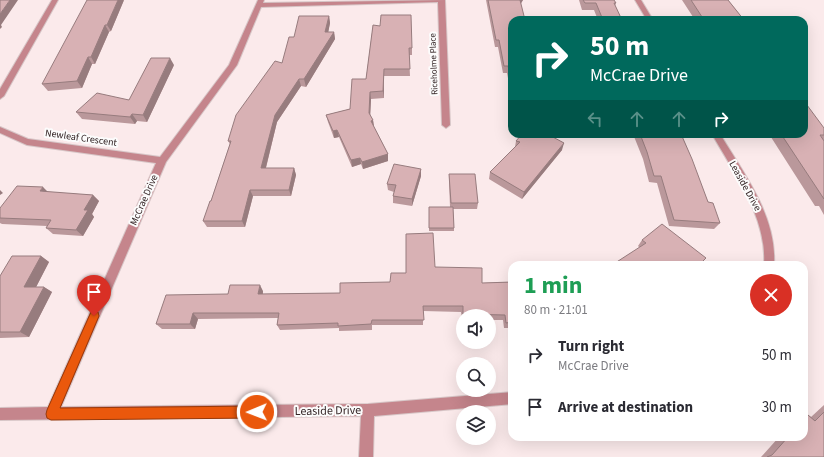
<!DOCTYPE html>
<meta charset="utf-8">
<style>
:root{--surface:#fff;--page:#f7f7f7;--text:#2b2b33;--muted:#7c7c81}
body{margin:0;font-family:"Source Sans 3",sans-serif;background:var(--page);color:var(--text);height:100vh;display:flex;flex-direction:column;font-size:15px;white-space:nowrap}
*{box-sizing:border-box;margin:0}
p{font-size:13px;color:var(--muted)}
.icon{flex:none;width:22px;height:22px;fill:none;stroke:currentColor;stroke-width:2;stroke-linecap:round;stroke-linejoin:round}
.map{position:relative;flex:1;overflow:hidden}
.panel{position:absolute;left:508px;top:261px;width:300px;height:180px;display:flex;flex-direction:column;background:var(--surface);border-radius:12px;box-shadow:0 4px 16px #0002}
.panel>*{flex:none}
.guide{position:absolute;left:508px;top:16px;width:300px;height:122px;border-radius:12px;box-shadow:0 4px 16px #0002;background:#00695c;color:#fff;overflow:hidden}
.tools{position:absolute;left:456px;top:309px;display:grid;gap:8px}
.tools a{display:grid;place-items:center;width:40px;height:40px;border-radius:50%;background:var(--surface);box-shadow:0 4px 16px #0002;font-size:20px}
.pin{position:absolute;display:grid;place-items:center;width:34px;height:34px;color:#fff;margin:-41px -17px;border-radius:50% 50% 50% 0;rotate:-45deg;box-shadow:0 0 4px #0007}
.pin .icon{rotate:45deg}
.me{position:absolute;width:44px;margin:-22px;rotate:269deg;stroke-linejoin:round;filter:drop-shadow(0 0 3px #0008)}
.turn{display:flex;align-items:center;gap:14px;height:84px;padding:0 16px;font-size:18px}
.turn .icon{width:52px;height:52px;stroke-width:2.5}
.turn b{display:block;font-size:28px;line-height:34px}
.lanes{display:flex;align-items:center;height:38px;padding:0 16px;background:#0003;justify-content:center;gap:20px;direction:ltr}
.lanes .off{opacity:.35}
.round{display:grid;place-items:center;flex:none;width:42px;height:42px;border-radius:21px;background:var(--page)}
.overview{display:flex;align-items:center;justify-content:space-between;height:68px;padding:0 16px}
h1{font-size:24px;font-weight:700;line-height:30px;color:#1e9e55}
ul{padding:0;list-style:none}
li{display:flex;align-items:center;gap:12px;height:52px;padding:0 16px}
li div{flex:1}
li b{display:block;font-size:15px}
li em{font-style:normal}
.map>svg:first-child{display:block}
.lines{fill:none;stroke-linecap:round;stroke-linejoin:round}
.minor-casing{stroke:#d7c6c7;stroke-width:2}
.minor{fill:#c5858c;fill-rule:evenodd}
.wall{fill:#ba989b}
.shaded-wall{fill:#977c7e}
.building{fill:#d8b1b4;stroke:#977c7e}
.route{fill:#ea580c;stroke:#983908}
.labels{text-anchor:middle;dominant-baseline:central;stroke-width:4;stroke-linejoin:round;paint-order:stroke}
.far-street-label{font-size:9px;fill:#332425;stroke:#fcfcfc}
.street-label{font-size:10px;fill:#332425;stroke:#fcfcfc}
.near-street-label{font-size:12px;fill:#332425;stroke:#fcfcfc}
</style>
<div class="map">
<svg width="824" height="457" viewBox="0 0 824 457">
<rect width="100%" height="100%" fill="#fbeaeb"/>
<g class="lines">
<g class="minor-casing">
<path id="minor" d="M52,0h6l-54,96 -4,3v-10z
M258,0h6l-1,3 182,-3 5,125 -4,3 -4,-3 -4,-123 -177,5 -24,58 -71,97 -105,245 307,-3 144,-12v12l-138,12 -1,41h-14l2,-41 -361,4v-12l48,-1 108,-244 -129,-18 -27,-12v-6l28,12 132,18 69,-92z
M635,0h6l12,20h-6z
M712,134h8c24,40 57,82 54,131h-10c3,-48 -29,-90 -52,-131z"/>
</g>
<use href="#minor" class="minor"/>
</g>
<path class="wall" d="M124,0l-13,31 -2,1 -14,32h-3l-10,24 -34,3 -6,-7z
M486,0h37l-11,20v74h-1l-4,-21h-4l-5,-26h-3z
M579,0h35l2,3 -1,3 7,14h-24l-4,-10h-12z
M682,0h46l16,20h-49z
M329,16l1,7 -2,9h6l1,7 -29,48 -5,-1 -24,36 -11,46h28l2,7 -5,21h-38l-8,31h-38l-4,-6 8,-20 19,-57 -2,-3 54,-78 12,-26z
M373,25l39,23v7h-3l1,21h-26v22l-13,1 -1,16 3,5 1,7 14,27v7l-25,8 -2,-5 -9,3 -13,-30 -5,1 -6,-16 -2,-7 24,-6 16,-30z
M174,65l-27,57 -10,-1 -2,3 -53,-5 -6,-7 53,-12z
M824,128v12h-1l1,1v74l-5,-9h-4l-46,-72h35z
M633,134h48l27,68 12,21 -6,6 -45,-3 -12,-43 -8,-1 -6,-23z
M551,136l11,14 -40,49 -33,-20 1,-7 25,-25 1,-6z
M421,169v7l-9,30 -19,-3v-7l1,-4 -6,-2 -1,-6z
M449,174l29,29 -1,6h-24l1,19v3h-25v-20l21,-4 -1,-27z
M48,192l45,3 6,6 -7,13 2,3 -11,19 -30,-2 -7,-6 1,-2 -45,-2 -2,-1v-15z
M642,240l64,18 -67,-11 -1,-1z
M41,256l8,6 -13,25h8l8,5 -23,45 -29,1v-62z
M435,267l47,16 30,-1v46h-8l-1,-8h-14v-4h-26v3h-1l-1,-7 -38,-1v14h-51v5l-33,1v-3l-59,2 -3,-5 1,-7 -80,1 -3,10h-33l-6,-5 72,-30 35,-3v3l77,-1 50,-11 16,-9z
M824,405v52h-63l18,-20h25v-21l4,-1 3,2z"/>
<path class="shaded-wall" d="M10,0h8l-17,25 1,2 -2,2v-15z
M118,0h6l-13,31 -4,-6z
M520,0h3l-5,7z
M329,16l1,7 -3,16 -2,-7z
M105,25l4,7 -14,32 -4,-7z
M334,32l1,7 -29,48 -2,-8z
M88,57l4,7 -10,24 -5,-7z
M170,58l4,7 -27,57 -4,-7z
M384,69v29l-1,-7z
M299,79l2,7 -24,36 -13,53 -3,-7 14,-53z
M370,92l1,7 -1,21 -1,-7z
M132,114l5,7 -2,3 -5,-7z
M373,120l1,7 -3,-6z
M337,130l2,7 -5,1 -1,-7z
M564,143l-2,7 -40,49 2,-7z
M388,154v7l-25,8 -1,-7z
M360,158l1,6 -9,3 -1,-7z
M294,168l2,7 -5,21 -2,-6z
M421,169v7l-9,30v-7z
M43,187l7,7 -10,-3z
M0,190l3,3 -3,2z
M250,190l3,6 -8,31 -3,-6z
M93,195l6,6 -7,13 2,3 -11,19 -7,-6 8,-20z
M41,256l8,6 -16,31 -9,-6z
M260,285l3,6 -1,9 -4,-6z
M44,287l8,5 -23,45 -9,-5z
M193,313l5,6 -3,10 -5,-5z"/>
<path class="building" d="M0,0h10l-10,14z
M87,0h31l-11,25h-2l-14,32h-3l-11,24 -35,3z
M488,0h32l5,20h-13v64l-4,-18h-4l-5,-26h-3z
M583,0h31l2,3h-2l8,17h-19l-7,-17h-11z
M691,0h37l16,20h-40z
M381,15h30l1,33h-3l1,21h-26l-1,22 -13,1 -1,21 4,7 -2,1 17,33 -26,8 -2,-4 -9,2 -14,-30 -4,1 -7,-16 24,-6 2,-30h14l7,-54 7,1z
M299,16h30l-4,16h9l-30,47h-5l-24,36 -14,53h33l-5,22h-39l-8,31h-39l7,-20h1l20,-60h-3l8,-26 39,-54 7,2 7,-26h5z
M151,58h19l-27,57 -11,-1 -2,3 -54,-5 21,-19 32,7z
M804,101l20,27v7h-4l4,6v58l-43,-65h23z
M522,134h28l1,2 13,7 -40,49 -34,-20 30,-30 -4,-1z
M640,134h41l11,25 16,43 5,1 7,20 -46,-3 -13,-44h-7l-7,-24z
M394,164l27,5 -9,30 -19,-3 3,-11 -9,-1z
M449,174h26l3,29h-27z
M17,186l26,1 -3,4 53,4 -9,15h4l-12,20 -30,-2 5,-8 -51,-2v-10z
M429,207h24l1,21h-25z
M662,224l44,34 -7,7h-87l34,-22 -4,-3z
M433,233l2,34 47,1v15l30,-1v40l-6,1 -1,-8 -42,-1v-8h-40l1,14h-52l-1,4 -33,2v-3l-61,2 2,-12h-86l-3,11h-34l10,-29 62,-1 2,-9h30l-2,9 82,-1v-10l50,-1 1,-9h15v-39z
M12,256h29l-17,31h20l-24,45h-20v-56z
M585,263l1,2h-26v-1z
M824,412v45h-57l5,-2 16,-18h16v-18l4,-4 7,6z"/>
<path class="route" d="M94,311l4,1 1,4 -39,92 197,-2 4,2 2,4 -2,4 -4,2 -206,2 -4,-2 -1,-4 1,-4 44,-98z"/>
<g class="labels">
<g class="far-street-label">
<text transform="translate(434 64) rotate(-92)">Riceholme Place</text>
</g>
<g class="street-label">
<text transform="translate(81 138) rotate(8)">Newleaf Crescent</text>
<text transform="translate(745 186) rotate(61)">Leaside Drive</text>
<text transform="translate(144 200) rotate(-66)">McCrae Drive</text>
</g>
<g class="near-street-label">
<text transform="translate(328 411) rotate(-1)">Leaside Drive</text>
</g>
</g>
</svg>
<div class="tools">
<a><svg class="icon" aria-label="sound" viewBox="0 0 24 24"><path d="M4 9h4l5-4v14l-5-4H4zM17 9q2 3 0 6"/></svg></a>
<a><svg class="icon" aria-label="search" viewBox="0 0 24 24"><circle cx="10" cy="10" r="6"/><path d="M15 15l6 6"/></svg></a>
<a><svg class="icon" aria-label="layers" viewBox="0 0 24 24"><path d="M12 4l9 5-9 5-9-5zM3 14l9 5 9-5"/></svg></a>
</div>
<div class="pin" style="left:94px;top:316px;background:#d93025"><svg class="icon" aria-label="arrive" viewBox="0 0 24 24"><path d="M6 21V4h12l-3 4 3 4H6"/></svg></div>
<svg class="me" style="left:257px;top:412px" viewBox="-20 -20 40 40"><circle r="17" fill="#ea580c" stroke="#fff" stroke-width="3"/><path d="M0-11L8 9 0 5-8 9z" fill="#fff"/></svg>
<div class="guide">
<div class="turn"><svg class="icon" aria-label="right" viewBox="0 0 24 24"><path d="M7 20v-9h11M14 6l5 5-5 5"/></svg><div><b>50 m</b>McCrae Drive</div></div>
<div class="lanes"><svg class="icon off" aria-label="left" viewBox="0 0 24 24"><path d="M17 20v-9H6M10 6l-5 5 5 5"/></svg><svg class="icon off" aria-label="ahead" viewBox="0 0 24 24"><path d="M12 20V5M6 11l6-6 6 6"/></svg><svg class="icon off" aria-label="ahead" viewBox="0 0 24 24"><path d="M12 20V5M6 11l6-6 6 6"/></svg><svg class="icon" aria-label="right" viewBox="0 0 24 24"><path d="M7 20v-9h11M14 6l5 5-5 5"/></svg></div>
</div>
<section class="panel">
<div class="overview"><div><h1>1 min</h1><p>80 m · 21:01</p></div><a class="round" style="background:#d93025;color:#fff"><svg class="icon" aria-label="close" viewBox="0 0 24 24"><path d="M6 6l12 12M18 6L6 18"/></svg></a></div>
<ul>
<li><svg class="icon" aria-label="right" viewBox="0 0 24 24"><path d="M7 20v-9h11M14 6l5 5-5 5"/></svg><div><b>Turn right</b><p>McCrae Drive</p></div><em>50 m</em></li>
<li><svg class="icon" aria-label="arrive" viewBox="0 0 24 24"><path d="M6 21V4h12l-3 4 3 4H6"/></svg><div><b>Arrive at destination</b></div><em>30 m</em></li>
</ul>
</section>
</div>
